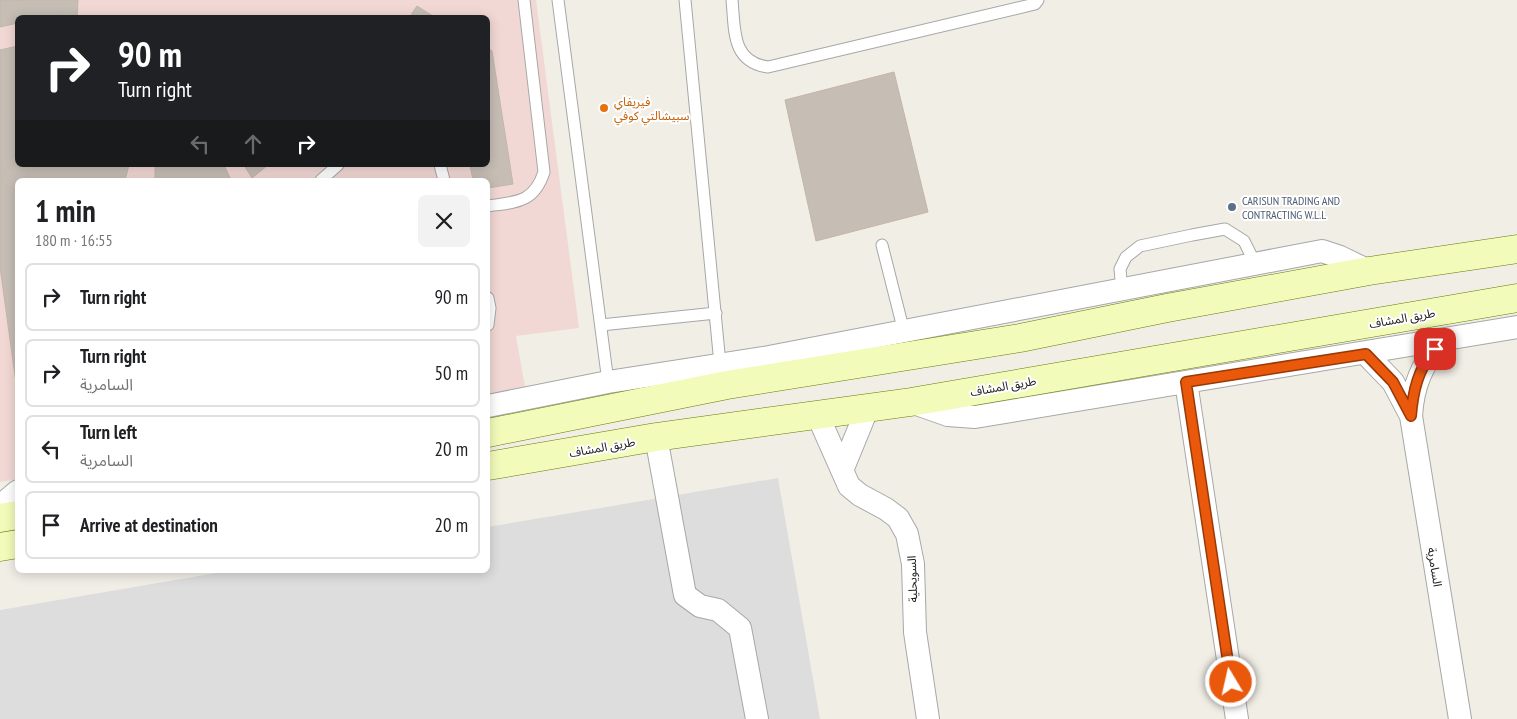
<!DOCTYPE html>
<meta charset="utf-8">
<style>
:root{--surface:#fff;--page:#f2f2f2;--text:#202124;--muted:#757577;--line:#e0e0e0}
body{margin:0;font-family:"PT Sans Narrow","Noto Sans Arabic",sans-serif;background:var(--page);color:var(--text);height:100vh;display:flex;flex-direction:column;font-size:19px;white-space:nowrap}
*{box-sizing:border-box;margin:0}
p{font-size:16px;color:var(--muted)}
.icon{flex:none;width:28px;height:28px;fill:none;stroke:currentColor;stroke-width:2;stroke-linecap:round;stroke-linejoin:round}
.map{position:relative;flex:1;overflow:hidden}
.side{position:absolute;left:15px;top:178px;width:475px;height:395px;display:flex;flex-direction:column;background:var(--surface);border-radius:8px;box-shadow:0 2px 12px #0003}
.side>*{flex:none}
.banner{position:absolute;left:15px;top:15px;width:475px;height:152px;border-radius:8px;box-shadow:0 2px 12px #0003;background:#202124;color:#fff;overflow:hidden}
.pin{position:absolute;display:grid;place-items:center;width:42px;height:42px;color:#fff;margin:-21px;border-radius:10px;box-shadow:0 2px 8px #0006}
.me{position:absolute;width:55px;margin:-28px;rotate:351deg;stroke-linejoin:round;filter:drop-shadow(0 0 4px #0008)}
.turn{display:flex;align-items:center;gap:18px;height:105px;padding:0 20px;font-size:22px}
.turn .icon{width:65px;height:65px;stroke-width:2.5}
.turn b{display:block;font-size:35px;line-height:42px}
.lanes{display:flex;align-items:center;height:48px;padding:0 20px;background:#0003;justify-content:center;gap:25px;direction:ltr}
.lanes .off{opacity:.35}
.round{display:grid;place-items:center;flex:none;width:52px;height:52px;border-radius:8px;background:var(--page)}
.head{display:flex;align-items:center;justify-content:space-between;height:85px;padding:0 20px}
h1{font-size:30px;font-weight:800;line-height:38px}
ul{padding:0;list-style:none}
li{display:flex;align-items:center;gap:15px;height:68px;margin:0 10px 8px;padding:0 10px;border:2px solid var(--line);border-radius:8px}
li div{flex:1}
li b{display:block;font-size:19px}
li em{font-style:normal}
.map>svg:first-child{display:block}
.residential{fill:#dedddd}
.commercial{fill:#f2d8d5;fill-rule:evenodd}
.building{fill:#c6beb5;stroke:#c3b6a8}
.lines{fill:none;stroke-linecap:round;stroke-linejoin:round}
.lane-casing{stroke:#a7a7a7;stroke-width:13}
.street-casing{stroke:#a7a7a7;stroke-width:24}
.secondary-casing{stroke:#667c02;stroke-width:29}
.lane{stroke:#fff;stroke-width:11}
.street{stroke:#fff;stroke-width:22}
.secondary{stroke:#f3fbba;stroke-width:28}
.route-casing{stroke:#983908;stroke-width:12}
.route{stroke:#ea580c;stroke-width:9}
.food-dot{fill:#e8710a;stroke:#fff;stroke-width:2}
.service-dot{fill:#5c6f8a;stroke:#fff;stroke-width:2}
.labels{text-anchor:middle;dominant-baseline:central;stroke-width:4;stroke-linejoin:round;paint-order:stroke}
.food-label{font-size:12px;fill:#c56008;stroke:#fff;text-anchor:start}
.service-label{font-size:12px;fill:#4e5e75;stroke:#fff;text-anchor:start}
.street-label{font-size:12px;fill:#202020;stroke:#fff}
</style>
<div class="map">
<svg width="1517" height="719" viewBox="0 0 1517 719">
<rect width="100%" height="100%" fill="#f1eee6"/>
<path class="residential" d="M778,478l42,241h-820v-109l234,-40h254v-43z"/>
<path class="commercial" d="M0,0h536l43,328 -63,8 9,51 -37,7v-214h-470l-1,299 -17,3zM18,18h470v147h-470z"/>
<path class="building" d="M0,0h78l-1,18h-17v-3l-14,3h-28v5l-18,4z
M417,6l19,12h-27z
M18,46v119h111l-4,15h-107v217l-18,-130v-217z
M488,48l4,3 21,133 -25,4v-8h-15l-3,-15h18z
M894,72l34,140 -112,29 -31,-141z
M155,165h69l7,15h-76z
M244,165h24l-16,13z"/>
<g class="lines">
<g class="lane-casing">
<path id="lane" d="M558,0l50,382
M685,0l35,364
M732,0c3,29 -1,62 36,67l267,-63 3,-4
M440,165l4,15
M321,180l17,-15
M488,206c28,-4 46,-3 56,-34l-20,-172
M882,245l22,87
M1122,291l-2,-22 6,-12 14,-11 52,-11 33,-6 19,12 12,24
M488,298l2,10 -2,17
M601,325l115,-12"/>
</g>
<g class="street-casing">
<path id="street" d="M1442,341c-20,23 -29,44 -31,75l49,303
M1366,354l27,28 18,34
M1186,382l51,337
M911,402l37,13 27,2 542,-90
M488,406l120,-24 161,-25 553,-106 18,6 29,14
M818,416l31,70 11,9 26,14 12,9 9,16 6,30 2,68 13,87
M656,437l29,158 15,11 18,4 22,18 17,91
M843,468l25,-61
M0,506l18,-15"/>
</g>
<g class="secondary-casing">
<path id="secondary" d="M488,433l239,-48 293,-47 147,-30 202,-37 148,-22
M488,466l168,-29 255,-35 606,-104
M0,518l18,-3
M0,547l18,-3"/>
</g>
<use href="#lane" class="lane"/>
<use href="#street" class="street"/>
<use href="#secondary" class="secondary"/>
</g>
<g class="lines">
<g class="route-casing">
<path id="route" d="M1231,682l-45,-300 180,-28 27,28 18,34c2,-25 7,-47 24,-67"/>
</g>
<use href="#route" class="route"/>
</g>
<circle class="food-dot" cx="604" cy="108" r="5"/>
<circle class="service-dot" cx="1232" cy="207" r="5"/>
<g class="labels">
<g class="food-label">
<text x="614" y="101">فيريفاي<tspan x="614" dy="14">سبيشالتي كوفي</tspan></text>
</g>
<g class="service-label">
<text x="1242" y="200">CARISUN TRADING AND<tspan x="1242" dy="14">CONTRACTING W.L.L</tspan></text>
</g>
<g class="street-label">
<text transform="translate(1402 318) rotate(-10)">طريق المشاف</text>
<text transform="translate(1003 386) rotate(-10)">طريق المشاف</text>
<text transform="translate(602 447) rotate(-10)">طريق المشاف</text>
<text transform="translate(1435 567) rotate(81)">السامرية</text>
<text transform="translate(912 579) rotate(-92)">السويحلية</text>
</g>
</g>
</svg>
<div class="pin" style="left:1435px;top:349px;background:#d93025"><svg class="icon" aria-label="arrive" viewBox="0 0 24 24"><path d="M6 21V4h12l-3 4 3 4H6"/></svg></div>
<svg class="me" style="left:1231px;top:682px" viewBox="-20 -20 40 40"><circle r="17" fill="#ea580c" stroke="#fff" stroke-width="3"/><path d="M0-11L8 9 0 5-8 9z" fill="#fff"/></svg>
<div class="banner">
<div class="turn"><svg class="icon" aria-label="right" viewBox="0 0 24 24"><path d="M7 20v-9h11M14 6l5 5-5 5"/></svg><div><b>90 m</b>Turn right</div></div>
<div class="lanes"><svg class="icon off" aria-label="left" viewBox="0 0 24 24"><path d="M17 20v-9H6M10 6l-5 5 5 5"/></svg><svg class="icon off" aria-label="ahead" viewBox="0 0 24 24"><path d="M12 20V5M6 11l6-6 6 6"/></svg><svg class="icon" aria-label="right" viewBox="0 0 24 24"><path d="M7 20v-9h11M14 6l5 5-5 5"/></svg></div>
</div>
<section class="side">
<div class="head"><div><h1>1 min</h1><p>180 m · 16:55</p></div><a class="round"><svg class="icon" aria-label="close" viewBox="0 0 24 24"><path d="M6 6l12 12M18 6L6 18"/></svg></a></div>
<ul>
<li><svg class="icon" aria-label="right" viewBox="0 0 24 24"><path d="M7 20v-9h11M14 6l5 5-5 5"/></svg><div><b>Turn right</b></div><em>90 m</em></li>
<li><svg class="icon" aria-label="right" viewBox="0 0 24 24"><path d="M7 20v-9h11M14 6l5 5-5 5"/></svg><div><b>Turn right</b><p>السامرية</p></div><em>50 m</em></li>
<li><svg class="icon" aria-label="left" viewBox="0 0 24 24"><path d="M17 20v-9H6M10 6l-5 5 5 5"/></svg><div><b>Turn left</b><p>السامرية</p></div><em>20 m</em></li>
<li><svg class="icon" aria-label="arrive" viewBox="0 0 24 24"><path d="M6 21V4h12l-3 4 3 4H6"/></svg><div><b>Arrive at destination</b></div><em>20 m</em></li>
</ul>
</section>
</div>
